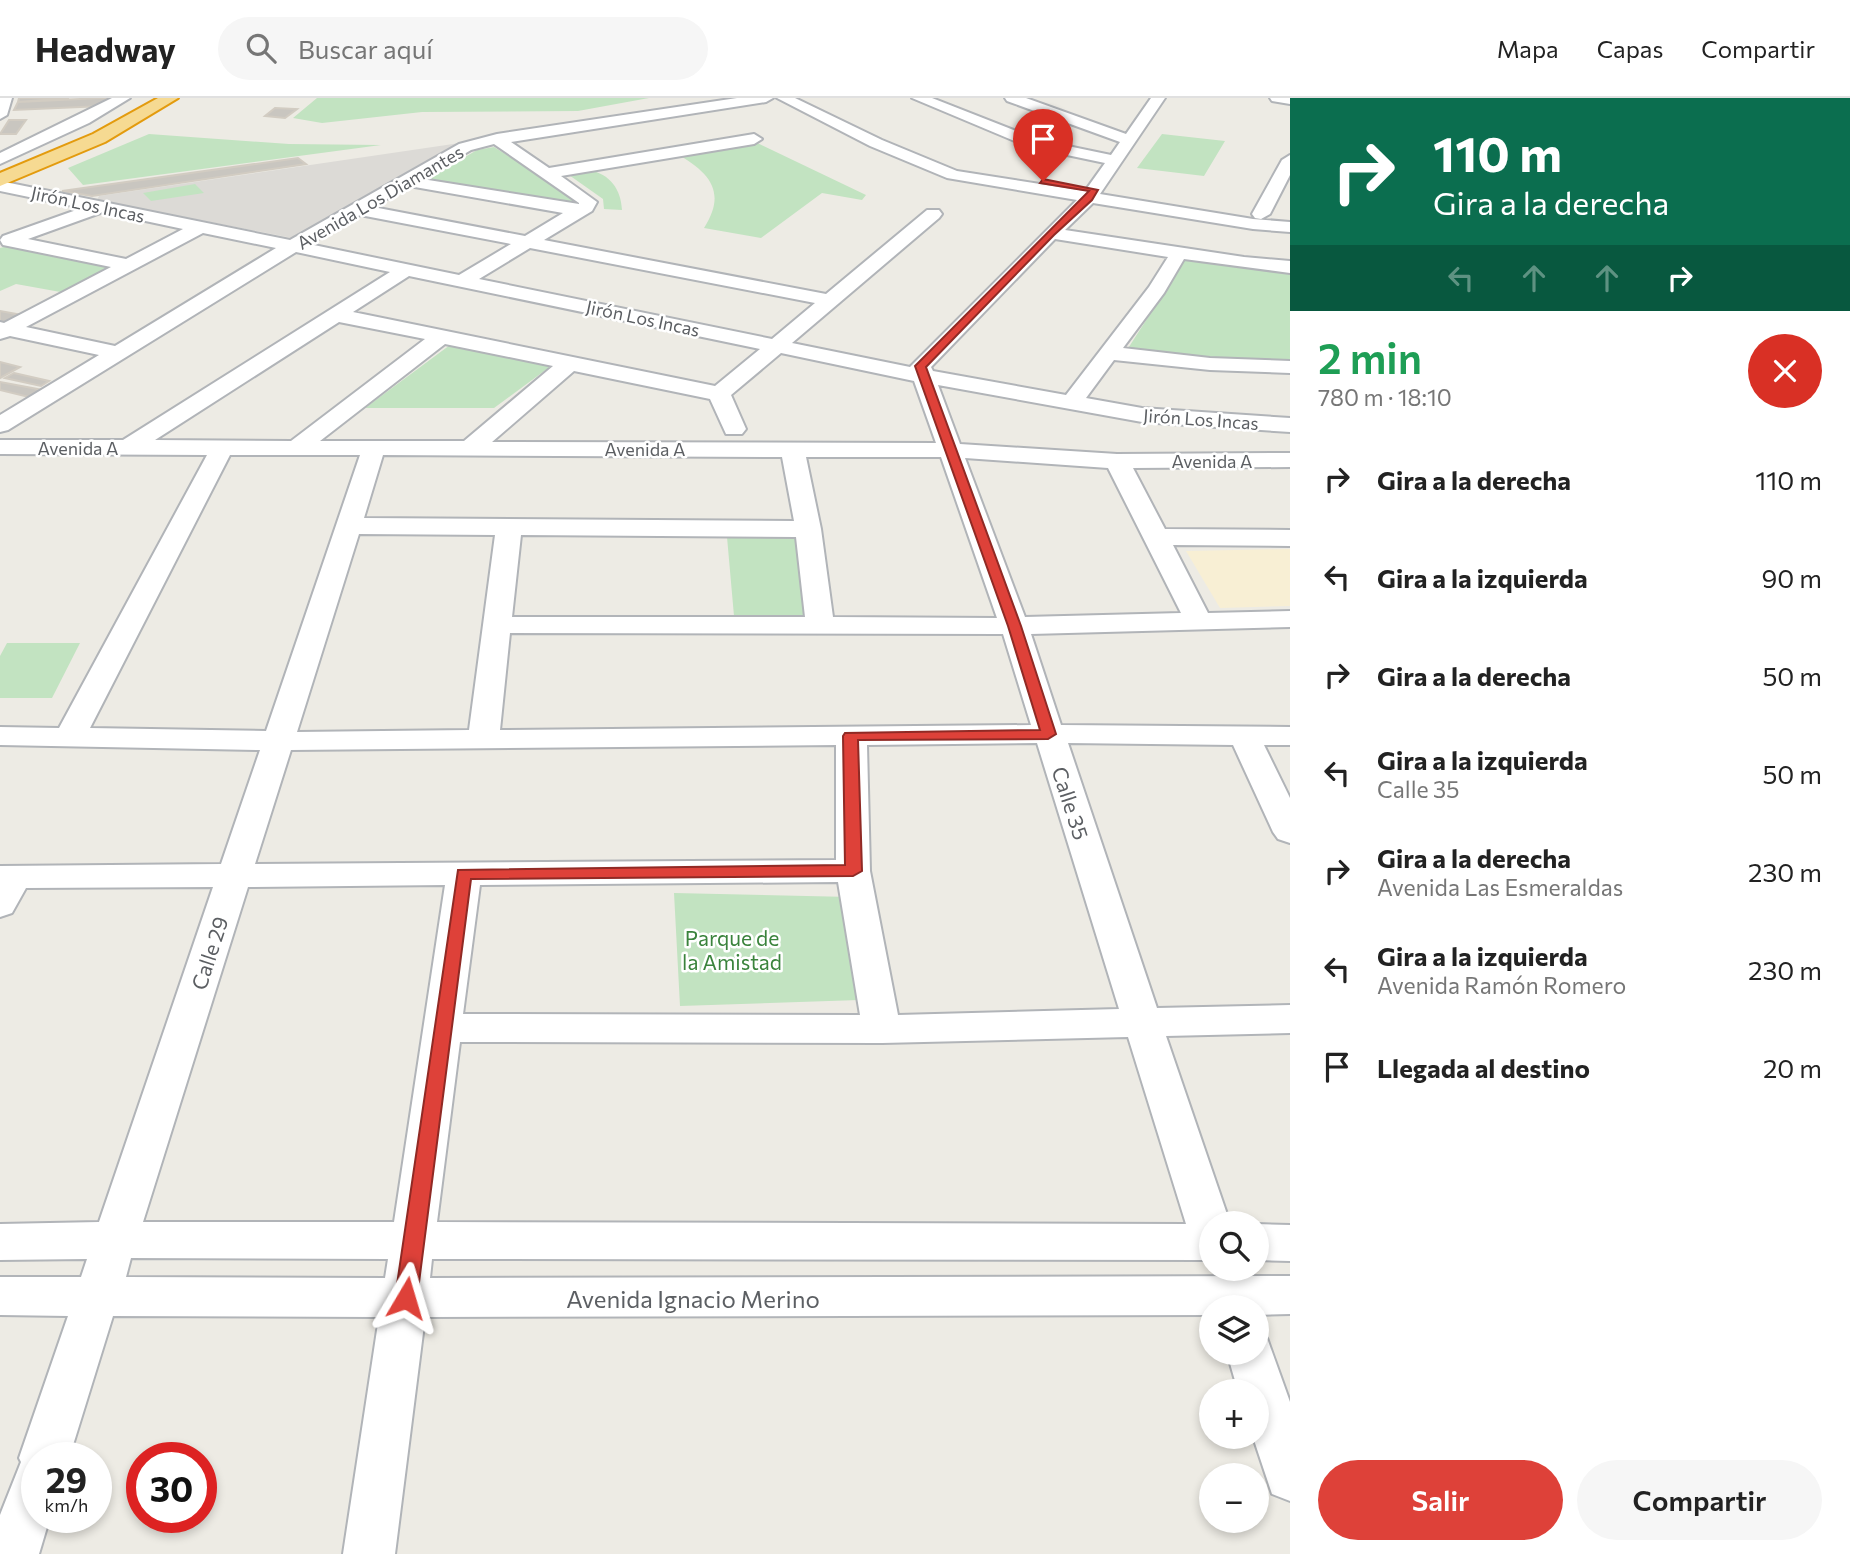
<!DOCTYPE html>
<html lang="es">
<meta charset="utf-8">
<style>
:root{--surface:#fff;--page:#f6f6f6;--text:#222;--muted:#767676;--line:#e0e0e0;--accent:#de4139}
body{margin:0;font-family:Commissioner,sans-serif;background:var(--page);color:var(--text);height:100vh;display:flex;flex-direction:column;font-size:26px;white-space:nowrap}
*{box-sizing:border-box;margin:0}
p{font-size:23px;color:var(--muted)}
.icon{flex:none;width:38px;height:38px;fill:none;stroke:currentColor;stroke-width:2;stroke-linecap:round;stroke-linejoin:round}
.map{position:relative;flex:1;overflow:hidden}
.side{display:flex;flex-direction:column;background:var(--surface);width:560px}
.side>*{flex:none}
.guide{background:#0b6e4f;color:#fff;overflow:hidden}
.tools{position:absolute;left:1199px;top:1113px;display:grid;gap:14px}
.tools a{display:grid;place-items:center;width:70px;height:70px;border-radius:50%;background:var(--surface);box-shadow:0 4px 10px #0003;font-size:35px}
.speed{position:absolute;left:21px;top:1344px;display:flex;gap:14px;font-size:35px;font-weight:700;text-align:center}
.speed>*{display:grid;place-content:center;width:91px;height:91px;border-radius:50%;background:var(--surface);box-shadow:0 4px 10px #0003;line-height:1}
.speed small{font-size:18px;font-weight:400}
.speed .limit{border:10px solid #d22;background:#fff;color:#111}
.pin{position:absolute;display:grid;place-items:center;width:60px;height:60px;color:#fff;margin:-72px -30px;border-radius:50% 50% 50% 0;rotate:-45deg;box-shadow:0 0 7px #0007}
.pin .icon{rotate:45deg}
.me{position:absolute;width:77px;margin:-38px;rotate:7deg;stroke-linejoin:round;filter:drop-shadow(0 0 5px #0008)}
.turn{display:flex;align-items:center;gap:24px;height:147px;padding:0 28px;font-size:32px}
.turn .icon{width:91px;height:91px;stroke-width:2.5}
.turn b{display:block;font-size:49px;line-height:60px}
.lanes{display:flex;align-items:center;height:66px;padding:0 28px;background:#0003;justify-content:center;gap:35px;direction:ltr}
.lanes .off{opacity:.35}
.round{display:grid;place-items:center;flex:none;width:74px;height:74px;border-radius:37px;background:var(--page)}
.head{display:flex;align-items:center;justify-content:space-between;height:119px;padding:0 28px}
h1{font-size:42px;font-weight:600;line-height:52px;color:#1e9e55}
.cta{display:flex;gap:14px;margin-top:auto;padding:14px 28px}
.cta a{flex:1;height:80px;border-radius:42px;background:var(--accent);color:#fff;font-size:28px;font-weight:600;line-height:80px;text-align:center}
.cta a+a{background:var(--page);color:var(--text)}
ul{padding:0;list-style:none}
li{display:flex;align-items:center;gap:21px;height:98px;padding:0 28px}
li div{flex:1}
li b{display:block;font-size:26px}
li em{font-style:normal}
header{display:flex;align-items:center;gap:42px;box-sizing:border-box;height:98px;padding:0 35px;background:var(--surface);border-bottom:2px solid var(--line)}
header strong{font-size:33px}
nav{display:flex;gap:38px;margin-inline-start:auto;font-size:24px}
.search{width:490px;height:63px;background:var(--page);display:flex;align-items:center;gap:18px;box-sizing:border-box;padding:0 24px;border-radius:38px;color:var(--muted);font-size:26px}
main{display:flex;flex:1;min-height:0}
.map>svg:first-child{display:block}
.industrial{fill:#dcdad6}
.green{fill:#c2e3c1}
.sand{fill:#f8efd4}
.building{fill:#c9c6c0;stroke:#d2ccc2;stroke-width:2}
.lines{fill:none;stroke-linecap:round;stroke-linejoin:round}
.minor-casing{stroke:#b1b4b8;stroke-width:4}
.highway-casing{stroke:#e39b0e;stroke-width:4}
.minor{fill:#fff;fill-rule:evenodd}
.highway{fill:#f6da92;fill-rule:evenodd}
.route{fill:#de4139;stroke:#902a25;stroke-width:2}
.labels{text-anchor:middle;dominant-baseline:central;stroke-width:5;stroke-linejoin:round;paint-order:stroke}
.far-street-label{font-size:18px;fill:#5c5f63;stroke:#fff}
.street-label{font-size:21px;fill:#5c5f63;stroke:#fff}
.park-label{font-size:21px;fill:#3a833c;stroke:#fff}
.near-street-label{font-size:24px;fill:#5c5f63;stroke:#fff}
</style>
<header>
<strong>Headway</strong>
<div class="search"><svg class="icon" aria-label="search" viewBox="0 0 24 24"><circle cx="10" cy="10" r="6"/><path d="M15 15l6 6"/></svg>Buscar aquí</div>
<nav><a>Mapa</a><a>Capas</a><a>Compartir</a></nav>
</header>
<main>
<div class="map">
<svg width="1290" height="1456" viewBox="0 0 1290 1456">
<rect width="100%" height="100%" fill="#edebe4"/>
<path class="industrial" d="M460,45l-168,95 -195,-38 2,-4z"/>
<path class="green" d="M317,0h332l-71,13 -156,1 -100,11 -29,-5z
M149,36l140,10 92,1 -298,40 -15,-17z
M1162,36l63,7 -21,35 -67,-8z
M753,43l113,54 -4,5 -40,-7 -61,45 -57,-10c23,-36 6,-55 -27,-74z
M494,49l80,50 4,6 -6,4 -148,-26 53,-31z
M589,72c21,4 32,19 33,40l-18,-1 -1,-10 -34,-24z
M195,86l9,9 -53,8 -8,-8z
M8,148l107,21 -49,26 -50,-9 -16,7v-43z
M1186,160l56,9 48,3v91l-75,-3 -88,-8z
M450,247l101,21 -57,42h-129z
M727,439h68l12,79h-73z
M7,545h73l-28,55h-52v-42z
M674,795l177,4 8,103 -179,6z"/>
<path class="sand" d="M1290,451v57l-70,2 -34,-57z"/>
<path class="building" d="M19,0h50l-51,4z
M101,0h13l-11,8 -89,4 4,-8z
M275,10l22,1 -12,9 -20,-2z
M9,22h17l-10,14h-16z
M298,60l8,6 -214,32 -30,-5z
M0,213l22,4 -15,8 -7,-1z
M0,264l20,5 -20,11z
M14,275l35,8 -8,5 -36,-8z
M0,284l48,9 -15,7 -33,-8z"/>
<g class="lines">
<g class="minor-casing">
<path id="minor" d="M0,0h12l-5,17 -7,4z
M112,0h18l-41,25 -89,41v-11z
M737,0h36l-7,4 -255,40 38,26 205,-34 8,5 -8,5 -193,32 36,26 -5,9 -48,29 282,54 101,-84h12l3,4 -3,4 -147,125 118,24 167,-167 -130,-22 -77,-32 -93,-48h18l87,42 75,31 128,20 20,-28 -76,-16 -117,-49h20l107,42 72,15 9,-13 -113,-41 -2,-3h21l100,36 25,-36h14l-65,96 153,25 37,3v10l-37,-3 -160,-26 -28,27 179,27 46,4v12l-106,-14 -20,34 -41,55 87,10 80,3v12l-80,-3 -96,-10 -28,38 56,10 148,10v14l-148,-10 -204,-37 22,59 157,10 173,-1v14l-157,1 32,61 125,1v16l-117,-1 35,68 82,-2v16l-259,7 30,91 229,2v18h-26l26,53v45l-12,-4 -5,-7 -40,-87 -165,-2 89,265 133,-3v28l-124,3 64,187h-19v37l-779,-1 -2,19 860,-2v38l-34,1v-8h-45v8l-786,2 -30,237h-52l36,-237 -266,-1 -44,142h-32v59h13l-11,37h-39v-39l21,-53 -2,-4 49,-142 -68,-1v-38h81l6,-18 -87,1v-36l99,-2 114,-335 -187,1 -14,25 -12,4v-51l221,-2 39,-114 -260,-5v-18l59,1 148,-273 -207,-1v-14h123l267,-168 -94,-20 -288,178 -8,2v-17l99,-60 -89,-19 -10,3v-17l4,1 107,-56 -108,-22 -3,-5 3,-4 79,-28 -82,-17v-10l290,59 169,-96 38,-10zM494,46l85,59v1l-157,-25 49,-29zM409,88l154,27 -38,23 -152,-29zM103,114l80,17 -57,30 -98,-20zM360,117l151,29 -52,31 -150,-31zM203,135l73,15 -161,98 -89,-19zM1055,141l113,18 -19,30 -83,108 -133,-24 -2,-4zM530,150l285,55 -43,36 -293,-60zM409,178l351,73 -45,37 -362,-74zM339,224l86,17 -134,102 -136,-1zM445,246l108,22 -89,75h-144zM781,255l133,28 22,62 -444,-1 82,-71 136,28 16,35h16l4,-5 -15,-34zM230,357h130l-94,276 -176,-3zM383,357l399,2 12,64 -430,-3zM806,359h135l56,161 -164,-1 -12,-88zM965,360l143,10 73,145 -156,4zM359,436l136,1 -26,195 -172,2zM521,437l275,2 9,80h-293zM510,535l493,1 28,91 -531,5zM1037,645l82,266 -221,6 -28,-144 -3,-126zM836,647v115l-581,4 36,-114zM838,784l22,133 -397,-1 17,-129zM445,787l-51,337h-251l105,-335zM1128,939l58,187 -749,-2 23,-180 422,1zM131,1160l257,1 -3,19 -259,-1z
M1270,0h20v6l-18,-3z
M1290,57v20l-20,39 -9,5 -6,-1 -3,-4 30,-54z
M1256,1126l34,1v36l-34,-1z
M1256,1237l11,3 23,64v99l-18,-7 -19,-57h3v-46h-18l-11,-38h29z"/>
</g>
<g class="highway-casing">
<path id="highway" d="M158,0h20l-73,44 -105,44v-13l93,-39z"/>
</g>
<use href="#minor" class="minor"/>
<use href="#highway" class="highway"/>
</g>
<path class="route" d="M1043,81l55,11 -6,10 -38,35 -128,132 95,259 35,108 -8,5 -190,1 4,131 -9,5 -382,3 -54,419 -3,7 -8,3 -8,-3 -3,-7 63,-428 387,-5 -2,-129 2,-3 195,-3 -32,-104 -93,-260 174,-175 -49,-8z"/>
<g class="labels">
<g class="far-street-label">
<text transform="translate(380 99) rotate(-30)">Avenida Los Diamantes</text>
<text transform="translate(88 106) rotate(12)">Jirón Los Incas</text>
<text transform="translate(643 220) rotate(12)">Jirón Los Incas</text>
<text transform="translate(1201 321) rotate(4)">Jirón Los Incas</text>
<text x="78" y="350">Avenida A</text>
<text x="645" y="351">Avenida A</text>
<text x="1212" y="363">Avenida A</text>
</g>
<g class="street-label">
<text transform="translate(1071 705) rotate(72)">Calle 35</text>
<text transform="translate(209 855) rotate(-72)">Calle 29</text>
</g>
<g class="park-label">
<text x="732" y="839">Parque de<tspan x="732" dy="24">la Amistad</tspan></text>
</g>
<g class="near-street-label">
<text x="693" y="1200">Avenida Ignacio Merino</text>
</g>
</g>
</svg>
<div class="tools">
<a><svg class="icon" aria-label="search" viewBox="0 0 24 24"><circle cx="10" cy="10" r="6"/><path d="M15 15l6 6"/></svg></a>
<a><svg class="icon" aria-label="layers" viewBox="0 0 24 24"><path d="M12 4l9 5-9 5-9-5zM3 14l9 5 9-5"/></svg></a>
<a>+</a>
<a>−</a>
</div>
<div class="speed"><div>29<small>km/h</small></div><div class="limit">30</div></div>
<div class="pin" style="left:1043px;top:83px;background:#d93025"><svg class="icon" aria-label="arrive" viewBox="0 0 24 24"><path d="M6 21V4h12l-3 4 3 4H6"/></svg></div>
<svg class="me" style="left:406px;top:1200px" viewBox="-20 -20 40 40"><path d="M0-17L14 15 0 8-14 15z" fill="#de4139" stroke="#fff" stroke-width="4"/></svg>
</div>
<section class="side">
<div class="guide">
<div class="turn"><svg class="icon" aria-label="right" viewBox="0 0 24 24"><path d="M7 20v-9h11M14 6l5 5-5 5"/></svg><div><b>110 m</b>Gira a la derecha</div></div>
<div class="lanes"><svg class="icon off" aria-label="left" viewBox="0 0 24 24"><path d="M17 20v-9H6M10 6l-5 5 5 5"/></svg><svg class="icon off" aria-label="ahead" viewBox="0 0 24 24"><path d="M12 20V5M6 11l6-6 6 6"/></svg><svg class="icon off" aria-label="ahead" viewBox="0 0 24 24"><path d="M12 20V5M6 11l6-6 6 6"/></svg><svg class="icon" aria-label="right" viewBox="0 0 24 24"><path d="M7 20v-9h11M14 6l5 5-5 5"/></svg></div>
</div>
<div class="head"><div><h1>2 min</h1><p>780 m · 18:10</p></div><a class="round" style="background:#d93025;color:#fff"><svg class="icon" aria-label="close" viewBox="0 0 24 24"><path d="M6 6l12 12M18 6L6 18"/></svg></a></div>
<ul>
<li><svg class="icon" aria-label="right" viewBox="0 0 24 24"><path d="M7 20v-9h11M14 6l5 5-5 5"/></svg><div><b>Gira a la derecha</b></div><em>110 m</em></li>
<li><svg class="icon" aria-label="left" viewBox="0 0 24 24"><path d="M17 20v-9H6M10 6l-5 5 5 5"/></svg><div><b>Gira a la izquierda</b></div><em>90 m</em></li>
<li><svg class="icon" aria-label="right" viewBox="0 0 24 24"><path d="M7 20v-9h11M14 6l5 5-5 5"/></svg><div><b>Gira a la derecha</b></div><em>50 m</em></li>
<li><svg class="icon" aria-label="left" viewBox="0 0 24 24"><path d="M17 20v-9H6M10 6l-5 5 5 5"/></svg><div><b>Gira a la izquierda</b><p>Calle 35</p></div><em>50 m</em></li>
<li><svg class="icon" aria-label="right" viewBox="0 0 24 24"><path d="M7 20v-9h11M14 6l5 5-5 5"/></svg><div><b>Gira a la derecha</b><p>Avenida Las Esmeraldas</p></div><em>230 m</em></li>
<li><svg class="icon" aria-label="left" viewBox="0 0 24 24"><path d="M17 20v-9H6M10 6l-5 5 5 5"/></svg><div><b>Gira a la izquierda</b><p>Avenida Ramón Romero</p></div><em>230 m</em></li>
<li><svg class="icon" aria-label="arrive" viewBox="0 0 24 24"><path d="M6 21V4h12l-3 4 3 4H6"/></svg><div><b>Llegada al destino</b></div><em>20 m</em></li>
</ul>
<div class="cta"><a>Salir</a><a>Compartir</a></div>
</section>
</main>
